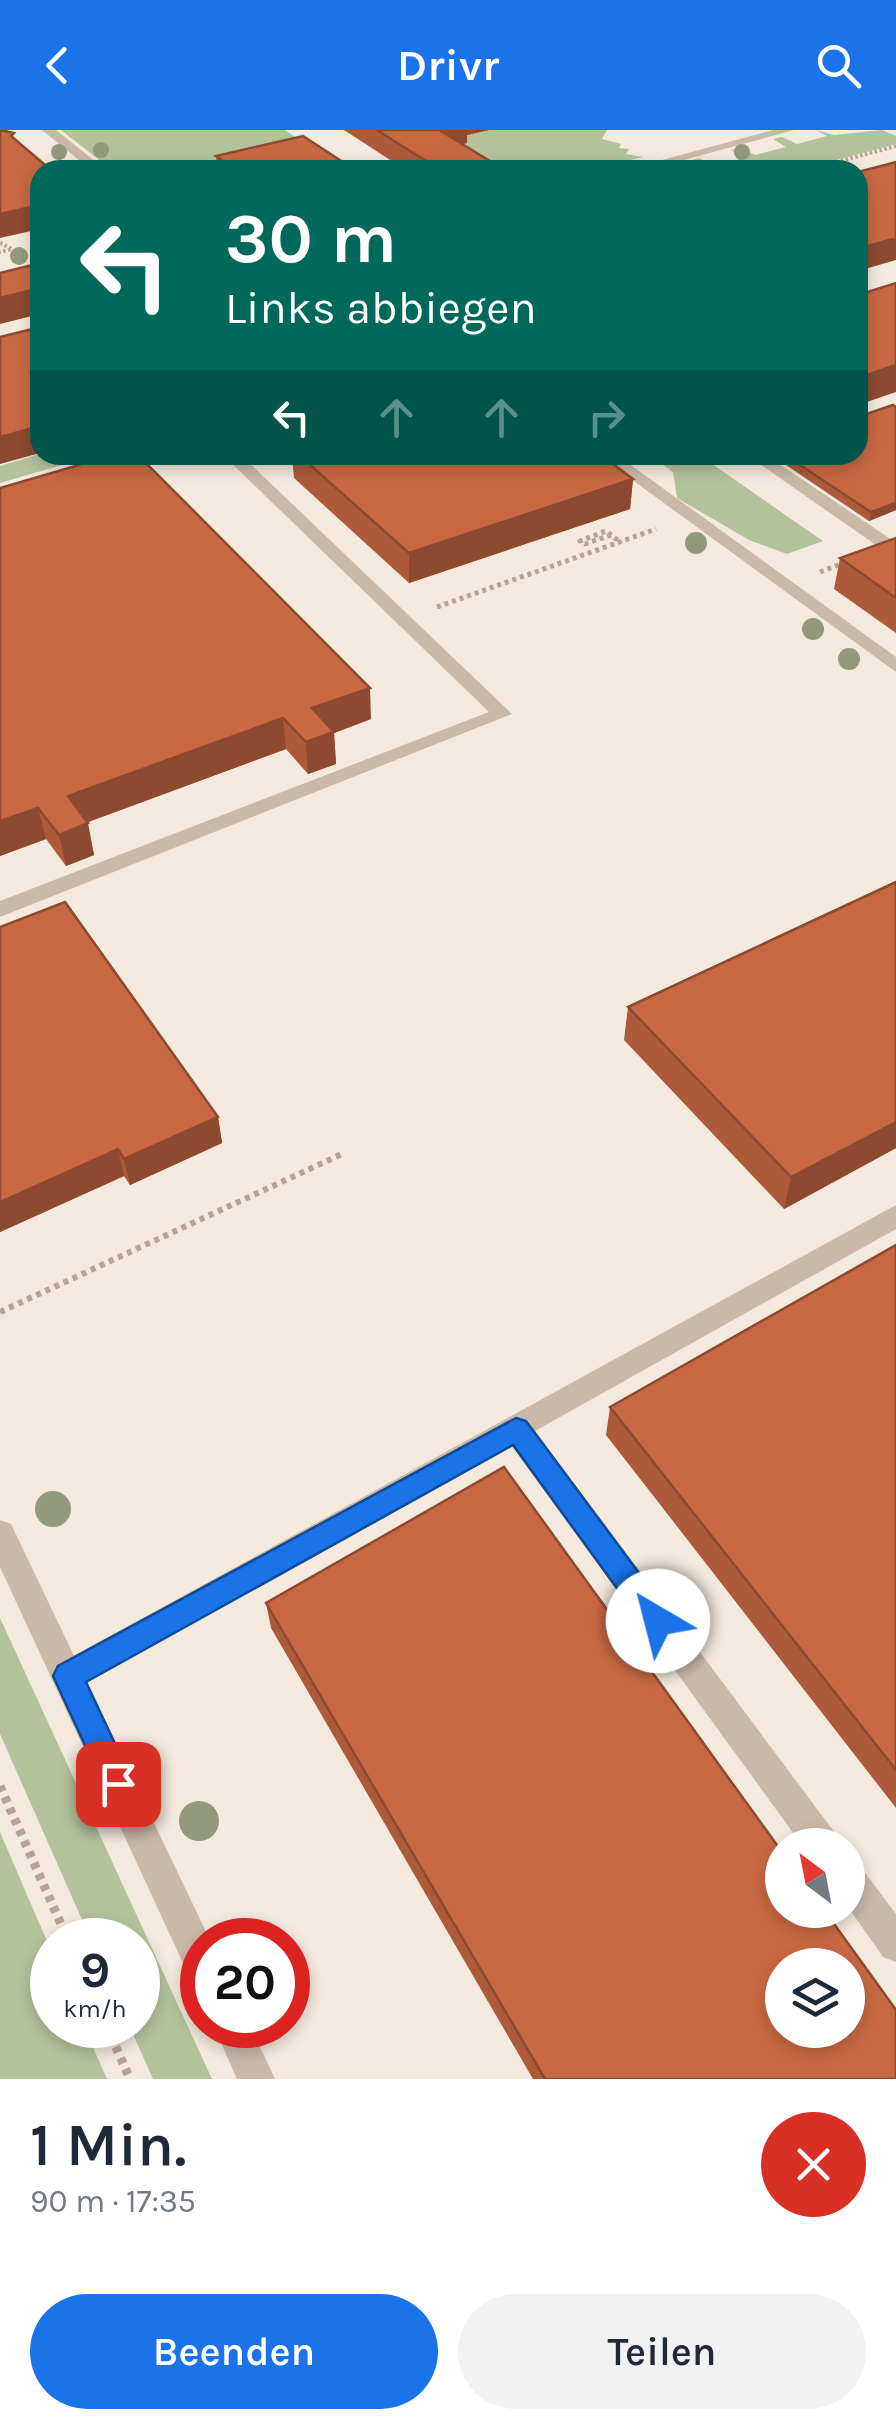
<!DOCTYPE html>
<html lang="de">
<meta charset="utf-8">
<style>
:root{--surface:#fff;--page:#f2f2f3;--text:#1f2937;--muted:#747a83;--accent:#1a73e8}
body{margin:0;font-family:Karla,sans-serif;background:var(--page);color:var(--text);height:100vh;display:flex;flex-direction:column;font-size:38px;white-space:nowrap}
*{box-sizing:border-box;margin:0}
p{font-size:32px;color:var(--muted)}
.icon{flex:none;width:55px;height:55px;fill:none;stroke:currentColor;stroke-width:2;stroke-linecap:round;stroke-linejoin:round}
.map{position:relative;height:1949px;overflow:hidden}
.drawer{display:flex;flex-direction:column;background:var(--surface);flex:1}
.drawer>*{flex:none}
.guide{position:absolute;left:30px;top:30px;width:838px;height:305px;border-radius:30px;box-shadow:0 5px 15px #0003;background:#00695c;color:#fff;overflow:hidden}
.needle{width:65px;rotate:328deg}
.fabs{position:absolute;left:765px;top:1698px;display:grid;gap:20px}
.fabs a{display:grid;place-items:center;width:100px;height:100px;border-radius:50%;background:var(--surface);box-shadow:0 5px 15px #0003;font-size:50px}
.speed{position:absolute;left:30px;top:1788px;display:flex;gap:20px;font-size:50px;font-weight:700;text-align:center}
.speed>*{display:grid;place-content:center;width:130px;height:130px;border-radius:50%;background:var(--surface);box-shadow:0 5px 15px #0003;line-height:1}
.speed small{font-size:25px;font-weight:400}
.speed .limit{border:15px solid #d22;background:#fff;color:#111}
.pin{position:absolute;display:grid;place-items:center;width:85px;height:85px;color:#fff;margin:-42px;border-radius:20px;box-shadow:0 5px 15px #0006}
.me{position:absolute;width:110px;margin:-55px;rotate:323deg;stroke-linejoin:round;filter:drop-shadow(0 0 8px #0008)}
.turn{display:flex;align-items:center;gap:35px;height:210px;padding:0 30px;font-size:45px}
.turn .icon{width:130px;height:130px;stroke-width:2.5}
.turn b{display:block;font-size:70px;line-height:85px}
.lanes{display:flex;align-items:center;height:95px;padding:0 30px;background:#0003;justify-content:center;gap:50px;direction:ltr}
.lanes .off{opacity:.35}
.round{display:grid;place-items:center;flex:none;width:105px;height:105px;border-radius:52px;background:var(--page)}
.overview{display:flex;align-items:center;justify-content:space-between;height:170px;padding:0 30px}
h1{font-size:60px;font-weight:600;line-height:75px}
.cta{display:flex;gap:20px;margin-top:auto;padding:20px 30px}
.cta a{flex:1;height:115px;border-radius:60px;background:var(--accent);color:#fff;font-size:40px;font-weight:600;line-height:115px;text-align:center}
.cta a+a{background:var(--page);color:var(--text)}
header{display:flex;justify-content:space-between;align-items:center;height:130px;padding:0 30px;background:var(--accent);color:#fff;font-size:45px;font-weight:600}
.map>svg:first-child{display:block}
.green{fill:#b4c29c}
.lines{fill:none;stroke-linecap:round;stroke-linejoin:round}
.path-far3{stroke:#b7a392;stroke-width:4;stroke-dasharray:2.5 2.5;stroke-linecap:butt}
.path-far2{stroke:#b7a392;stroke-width:5;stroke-dasharray:4 4;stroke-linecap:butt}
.path-far1{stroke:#b7a392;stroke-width:6;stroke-dasharray:5 5;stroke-linecap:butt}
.path{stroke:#b7a392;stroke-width:9;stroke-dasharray:6 6;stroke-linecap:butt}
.service{fill:#cbb9a8;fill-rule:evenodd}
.minor{fill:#cbb9a8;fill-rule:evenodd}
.tree{fill:#93997b}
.wall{fill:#ad5a3a}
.shaded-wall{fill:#8d4a30}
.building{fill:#c96944;stroke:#8d4a30;stroke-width:2.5;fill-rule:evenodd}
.route{fill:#1a73e8;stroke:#114b97;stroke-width:2.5}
</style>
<header><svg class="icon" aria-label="back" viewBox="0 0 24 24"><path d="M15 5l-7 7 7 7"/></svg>Drivr<svg class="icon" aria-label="search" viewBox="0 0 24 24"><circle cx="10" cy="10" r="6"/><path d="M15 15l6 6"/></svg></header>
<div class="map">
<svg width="896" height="1949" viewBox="0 0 896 1949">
<rect width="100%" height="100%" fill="#f3e9dc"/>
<path class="green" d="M61,0h224l35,24 -67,16h-141z
M489,0h118l-5,9 19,5 -2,4 10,1 -3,5 17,3 -41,10 -16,-6 -18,1 -13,8h-87l-32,-20 22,-13z
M816,0l18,5 48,-5 14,6v8l-97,26h-104l6,-2 -12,-7 10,-3 14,8 31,-8 -13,-8 9,-2 15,7 31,-8 -13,-8 9,-2 15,7 30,-8z
M40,324v1h56l-96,28v-17z
M649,325h50l124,86 -36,13 -38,-14 -72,-42 -4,-26z
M0,1488l212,461h-59l-24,-54h9v-85h-47l-91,-206z
M0,1702l52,121v72h31l24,54h-107z"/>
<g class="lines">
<path class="path-far3" d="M807,40l89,-24
M0,113l12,6 -12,3"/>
<path class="path-far2" d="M611,405l-26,9 -5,-3 26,-10 14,11
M820,442l26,-10
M437,477l219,-78"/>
<path class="path-far1" d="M0,1182l342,-158"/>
<path class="path" d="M0,1656l68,154
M106,1895l24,54"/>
<path class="service" d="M42,0h14l50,40h-15z
M773,0h21l-147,40h-22z
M223,325h18l271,259 -512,203v-16l489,-189z
M598,325h19l279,202v15z
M747,325h19l126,85 4,-1v11h-13z
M896,1075v24l-361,202 300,402 5,12h-38l-291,-400 -432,242 -11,5 -11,-5 -5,-11 5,-11z
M848,1731l12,5 36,48v48l-13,-5 -35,-50z"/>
<path class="minor" d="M0,1390l11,4 199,416h-8v41l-13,-5 -189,-409z
M213,1895h37l25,54h-38z"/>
</g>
<g class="tree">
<circle cx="101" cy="20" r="8"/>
<circle cx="59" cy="22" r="8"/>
<circle cx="742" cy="22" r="8"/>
<circle cx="19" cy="126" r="9"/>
<circle cx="696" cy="413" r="11"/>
<circle cx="813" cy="499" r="11"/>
<circle cx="849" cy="529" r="11"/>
<circle cx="53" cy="1379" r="18"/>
<circle cx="199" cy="1691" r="20"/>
</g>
<path class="wall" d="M344,0h145l-22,5v8l-5,1 31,19v7h-91l2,-1z
M216,26l139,14h-138z
M896,277v103l-27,11 -98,-66h87z
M292,325h309l32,24 -3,30 -221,74 -115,-105z
M0,358l371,231 -37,14 2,31 -28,10 -22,-25 -199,73 7,33 -28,11 -20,-27 -46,17z
M896,408v95l-62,-44 6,-31z
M896,752v266l-112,61 -160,-169 4,-33z
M0,797l218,190 4,26 -92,42 -6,-9 -124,56z
M896,1115v563l-290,-373 4,-28z
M266,1473l630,476h-363l-262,-451z"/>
<path class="shaded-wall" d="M436,0h53l-22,5v8l-31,7z
M493,33v7h-29z
M40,75v24l-40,9v-24z
M896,108v22l-38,11v-22z
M40,158v26l-40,10v-26z
M896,235v27l-38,13v-27z
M40,296v27l-40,11v-27z
M633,349l-3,30 -221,74v-30z
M896,373v7l-27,11 2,-9z
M370,558l1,31 -37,14 2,31 -28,10 -2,-32 6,-34z
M283,588l3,31 -211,78 -7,-31z
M38,678l8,31 -46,17v-35z
M88,693l6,32 -28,11 -7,-31z
M218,987l4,26 -92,42 -6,-26z
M896,992v26l-112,61 7,-32z
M118,1019l6,27 -124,56v-30z"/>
<path class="building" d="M0,0l14,3 -3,3 40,34h-11v35l-40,9z
M377,0h62l54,33 -29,7h-62l27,-7z
M303,6l52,34h-119l-20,-14z
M896,32v76l-38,11v-77z
M40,133v25l-40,10v-25z
M896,153v82l-38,13v-83z
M40,197v99l-40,11v-100z
M893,275l3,2v96l-25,9 -86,-57h73v-38z
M113,325h25l232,233 -58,20 22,24 -28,10 -23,-24 -215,78 20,27 -29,12 -21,-27 -38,13v-333z
M299,325h302l32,24 -224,74z
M896,408v60l-56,-40z
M896,752v240l-105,55 -163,-170z
M65,772l153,215 -94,42 -6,-10 -118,53v-275z
M896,1115v525l-286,-363z
M504,1337l278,385v58h42l72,100v69h-351l-279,-476zM782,1835h66v65h-66z"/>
<path class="route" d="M516,1288l10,3 142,191 5,9 -5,10 -10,4 -10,-4 -135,-186 -427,237 48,102 -5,11 -11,4 -10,-4 -55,-119 5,-10z"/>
</svg>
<div class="fabs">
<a><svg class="needle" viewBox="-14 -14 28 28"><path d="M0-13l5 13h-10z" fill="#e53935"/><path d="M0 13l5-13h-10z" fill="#747a83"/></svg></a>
<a><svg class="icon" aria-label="layers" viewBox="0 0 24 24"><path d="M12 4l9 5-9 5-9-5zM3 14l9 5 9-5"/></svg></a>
</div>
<div class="speed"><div>9<small>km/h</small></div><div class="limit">20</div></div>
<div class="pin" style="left:118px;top:1654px;background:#d93025"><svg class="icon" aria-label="arrive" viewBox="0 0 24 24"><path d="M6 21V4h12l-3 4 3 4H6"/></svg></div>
<svg class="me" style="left:658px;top:1491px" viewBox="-20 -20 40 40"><circle r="19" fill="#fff"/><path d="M0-13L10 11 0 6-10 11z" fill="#1a73e8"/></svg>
<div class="guide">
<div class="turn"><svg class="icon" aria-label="left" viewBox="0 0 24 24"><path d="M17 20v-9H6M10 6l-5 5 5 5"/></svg><div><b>30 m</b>Links abbiegen</div></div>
<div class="lanes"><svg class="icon" aria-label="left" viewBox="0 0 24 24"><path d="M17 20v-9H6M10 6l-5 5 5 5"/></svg><svg class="icon off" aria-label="ahead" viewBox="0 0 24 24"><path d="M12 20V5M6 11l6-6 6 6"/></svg><svg class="icon off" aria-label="ahead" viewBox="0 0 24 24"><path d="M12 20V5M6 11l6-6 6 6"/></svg><svg class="icon off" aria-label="right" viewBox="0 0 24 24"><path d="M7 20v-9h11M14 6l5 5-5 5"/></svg></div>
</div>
</div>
<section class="drawer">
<div class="overview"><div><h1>1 Min.</h1><p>90 m · 17:35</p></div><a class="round" style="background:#d93025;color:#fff"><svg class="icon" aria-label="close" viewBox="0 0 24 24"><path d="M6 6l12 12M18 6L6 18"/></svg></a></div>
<div class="cta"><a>Beenden</a><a>Teilen</a></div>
</section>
